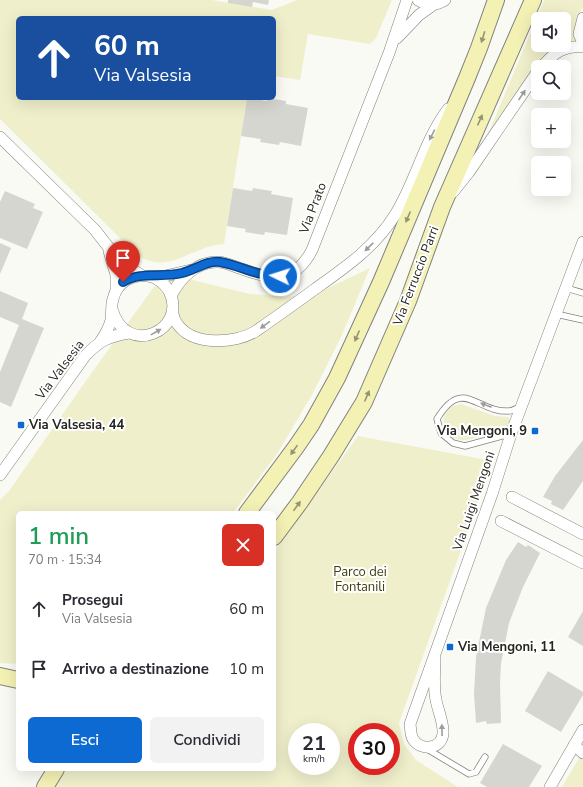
<!DOCTYPE html>
<html lang="it">
<meta charset="utf-8">
<style>
:root{--surface:#fff;--page:#f2f2f3;--text:#2b2b33;--muted:#7c7c81;--accent:#0c6ad2}
body{margin:0;font-family:"Nunito Sans",sans-serif;background:var(--page);color:var(--text);height:100vh;display:flex;flex-direction:column;font-size:15px;white-space:nowrap}
*{box-sizing:border-box;margin:0}
p{font-size:13px;color:var(--muted)}
.icon{flex:none;width:22px;height:22px;fill:none;stroke:currentColor;stroke-width:2;stroke-linecap:round;stroke-linejoin:round}
.map{position:relative;flex:1;overflow:hidden}
.drawer{position:absolute;left:16px;top:511px;width:260px;height:260px;display:flex;flex-direction:column;background:var(--surface);border-radius:6px;box-shadow:0 4px 16px #0002}
.drawer>*{flex:none}
.hud{position:absolute;left:16px;top:16px;width:260px;height:84px;border-radius:6px;box-shadow:0 4px 16px #0002;background:#1a4fa0;color:#fff;overflow:hidden}
.tools{position:absolute;left:531px;top:12px;display:grid;gap:8px}
.tools a{display:grid;place-items:center;width:40px;height:40px;border-radius:6px;background:var(--surface);box-shadow:0 4px 16px #0002;font-size:20px}
.speed{position:absolute;left:288px;top:723px;display:flex;gap:8px;font-size:20px;font-weight:700;text-align:center}
.speed>*{display:grid;place-content:center;width:52px;height:52px;border-radius:50%;background:var(--surface);box-shadow:0 4px 16px #0002;line-height:1}
.speed small{font-size:10px;font-weight:400}
.speed .limit{border:6px solid #d22;background:#fff;color:#111}
.pin{position:absolute;display:grid;place-items:center;width:34px;height:34px;color:#fff;margin:-41px -17px;border-radius:50% 50% 50% 0;rotate:-45deg;box-shadow:0 0 4px #0007}
.pin .icon{rotate:45deg}
.me{position:absolute;width:44px;margin:-22px;rotate:274deg;stroke-linejoin:round;filter:drop-shadow(0 0 3px #0008)}
.turn{display:flex;align-items:center;gap:14px;height:84px;padding:0 12px;font-size:18px}
.turn .icon{width:52px;height:52px;stroke-width:2.5}
.turn b{display:block;font-size:28px;line-height:34px}
.round{display:grid;place-items:center;flex:none;width:42px;height:42px;border-radius:6px;background:var(--page)}
.head{display:flex;align-items:center;justify-content:space-between;height:68px;padding:0 12px}
h1{font-size:24px;font-weight:600;line-height:30px;color:#1e9e55}
.primary-button{display:flex;gap:8px;margin-top:auto;padding:8px 12px}
.primary-button a{flex:1;height:46px;border-radius:6px;background:var(--accent);color:#fff;font-size:16px;font-weight:600;line-height:46px;text-align:center}
.primary-button a+a{background:var(--page);color:var(--text)}
ul{padding:0;list-style:none}
li{display:flex;align-items:center;gap:12px;height:60px;padding:0 12px}
li div{flex:1}
li b{display:block;font-size:15px}
li em{font-style:normal}
.map>svg:first-child{display:block}
.green{fill:#f0efcb;fill-rule:evenodd}
.building{fill:#d6d6d1}
.lines{fill:none;stroke-linecap:round;stroke-linejoin:round}
.lane-casing{stroke:#81817d;stroke-width:7}
.street-casing{stroke:#81817d;stroke-width:12}
.secondary-casing{stroke:#81817d;stroke-width:18}
.lane{stroke:#fff;stroke-width:5.5}
.street{stroke:#fff;stroke-width:11}
.secondary{stroke:#f3f1b4;stroke-width:16}
.oneway{fill:#969573}
.oneway2{fill:#9d9d9c}
.route-casing{stroke:#084588;stroke-width:10}
.route{stroke:#0c6ad2;stroke-width:7}
.poi-dot{fill:#0c6ad2;stroke:#fffffe;stroke-width:1.5}
.labels{text-anchor:middle;dominant-baseline:central;stroke-width:4;stroke-linejoin:round;paint-order:stroke}
.street-label{font-size:13px;fill:#252524;stroke:#fffffe}
.poi-label{font-size:13px;font-weight:bold;fill:#252524;stroke:#fffffe;text-anchor:start}
.park-label{font-size:13px;fill:#434115;stroke:#fffffe}
</style>
<div class="map">
<svg width="583" height="787" viewBox="0 0 583 787">
<rect width="100%" height="100%" fill="#fafaf5"/>
<path class="green" d="M0,0h212l60,10 25,-10h95l-16,38 -6,6 -62,-10 -8,46 -26,-4v-58h-256v80h229l-23,146c-34,2 -57,34 -89,9l-135,-134z
M544,0h39v6l-5,11 -1,24 -2,1 -11,2v-25h-26v26h23l-72,87z
M370,268l-29,69 -28,56 -36,61 -44,59h-215v151l-18,-1v-163l9,-9 76,-109 79,-109 86,21 39,3 37,-8z
M461,404l34,12 13,1 3,4 -2,5c-11,4 -37,15 -47,14 -16,-1 -25,-20 -13,-31 3,-3 8,-4 12,-5z
M358,436l135,25 -94,262 5,21 12,16 42,27h-405l12,-18h209v-217zM297,732h34v34h-34zM357,732h34v34h-34z
M583,751v36h-21z"/>
<path class="building" d="M228,0h41l-1,5 -15,-3 -1,5 -24,-4z
M247,98l20,3v-3l19,3v3l22,4 -7,38 -21,-4 -1,3 -19,-3 1,-3 -20,-3z
M233,188l19,3 1,-3 19,3 -1,3 22,4 -6,37 -22,-3 -1,3 -19,-3 1,-3 -19,-3z
M5,191l30,13 -2,4 10,4 -16,37 -27,-11v-36z
M0,243l11,5 -11,26z
M0,291l28,12 -6,16 22,9 -33,79 -11,-5v-30l19,-47 -19,-8z
M583,440v41l-20,29 -12,-6 1,-3 -9,-4 12,-21z
M518,542l8,5 2,-2 12,8 -17,34 -14,36 -8,41 -1,18 1,41 -14,1 -1,-3 -10,2 -2,-29 2,-37 10,-49 20,-48z
M583,611v35l-15,-9z
M548,671l35,21v3l-22,37 -36,-21z
M503,744l39,22 -13,21h-42l-7,-4z"/>
<g class="lines">
<g class="lane-casing">
<path id="lane" d="M566,288l17,5
M556,314l27,6
M510,434l-45,12 -12,-3 -12,-10 -4,-14c26,-43 40,-6 72,-8 4,0 8,-3 11,-4
M427,749l42,25 7,-2 9,-15"/>
</g>
<g class="street-casing">
<path id="street" d="M418,0c10,6 18,6 27,0
M583,18l-4,16 4,9
M397,38l22,-23 14,-10
M542,67c11,-14 23,-22 41,-20
M0,137l95,93 18,23 12,12 16,10
M453,192l16,-20 69,-101
M109,251l7,24v15
M151,276h14l26,-6
M171,296c9,-18 26,-35 47,-34 8,0 17,5 24,7 30,11 53,14 70,-19l77,-197 18,-53
M172,310c1,4 2,9 4,12 15,25 59,22 80,9 20,-14 40,-28 59,-42 31,-22 60,-42 80,-74 21,-34 29,-74 53,-106
M100,342c5,-7 9,-14 11,-22 1,-7 0,-15 2,-21 4,-17 19,-25 35,-23 9,1 17,8 21,15 20,39 -43,68 -57,18
M0,475l85,-119c14,-15 24,-20 44,-23
M512,497l71,37
M501,521l82,42
M435,657c0,14 -2,29 1,43 2,11 8,23 7,34 -2,16 -23,17 -30,5 -3,-5 -2,-10 -3,-15l82,-230 19,-60 72,-192
M574,745l9,8
M550,787l33,-57"/>
</g>
<g class="secondary-casing">
<path id="secondary" d="M247,513l49,-66 15,-22 26,-47 44,-96 86,-204 12,-30 17,-48
M274,537l26,-35 31,-46 33,-54 44,-101 34,-94 91,-207
M0,676l18,4
M45,787l11,-18"/>
</g>
<use href="#lane" class="lane"/>
<use href="#street" class="street"/>
<use href="#secondary" class="secondary"/>
</g>
<defs><path id="oneway-solid" d="M-6-.8H1V-3.2L6.5 0L1 3.2V.8H-6Z"/></defs>
<g class="oneway">
<use href="#oneway-solid" transform="translate(483 37) rotate(107)"/>
<use href="#oneway-solid" transform="translate(480 120) rotate(-66)"/>
<use href="#oneway-solid" transform="translate(408 217) rotate(113)"/>
<use href="#oneway-solid" transform="translate(357 336) rotate(114)"/>
<use href="#oneway-solid" transform="translate(367 396) rotate(-66)"/>
<use href="#oneway-solid" transform="translate(294 450) rotate(125)"/>
<use href="#oneway-solid" transform="translate(297 506) rotate(-54)"/>
</g>
<g class="oneway2">
<use href="#oneway-solid" transform="translate(522 95) rotate(-56)"/>
<use href="#oneway-solid" transform="translate(432 135) rotate(117)"/>
<use href="#oneway-solid" transform="translate(369 247) rotate(136)"/>
<use href="#oneway-solid" transform="translate(265 325) rotate(144)"/>
<use href="#oneway-solid" transform="translate(156 332) rotate(-29)"/>
<use href="#oneway-solid" transform="translate(486 405) rotate(-159)"/>
<use href="#oneway-solid" transform="translate(442 730) rotate(-91)"/>
</g>
<g class="lines">
<g class="route-casing">
<path id="route" d="M123,282c18,-11 39,-4 59,-9 13,-3 25,-13 38,-11 22,4 35,14 60,14"/>
</g>
<use href="#route" class="route"/>
</g>
<g class="poi-dot">
<rect x="17" y="421" width="8" height="8" rx="2"/>
<rect x="531" y="427" width="8" height="8" rx="2"/>
<rect x="446" y="643" width="8" height="8" rx="2"/>
</g>
<g class="labels">
<g class="street-label">
<text transform="translate(313 208) rotate(-69)">Via Prato</text>
<text transform="translate(416 276) rotate(-69)">Via Ferruccio Parri</text>
<text transform="translate(60 370) rotate(-53)">Via Valsesia</text>
<text transform="translate(474 501) rotate(-71)">Via Luigi Mengoni</text>
</g>
<g class="poi-label">
<text x="29" y="425">Via Valsesia, 44</text>
<text x="527" y="431" text-anchor="end">Via Mengoni, 9</text>
<text x="458" y="647">Via Mengoni, 11</text>
</g>
<g class="park-label">
<text x="360" y="572">Parco dei<tspan x="360" dy="15">Fontanili</tspan></text>
</g>
</g>
</svg>
<div class="tools">
<a><svg class="icon" aria-label="sound" viewBox="0 0 24 24"><path d="M4 9h4l5-4v14l-5-4H4zM17 9q2 3 0 6"/></svg></a>
<a><svg class="icon" aria-label="search" viewBox="0 0 24 24"><circle cx="10" cy="10" r="6"/><path d="M15 15l6 6"/></svg></a>
<a>+</a>
<a>−</a>
</div>
<div class="speed"><div>21<small>km/h</small></div><div class="limit">30</div></div>
<div class="pin" style="left:123px;top:282px;background:#d93025"><svg class="icon" aria-label="arrive" viewBox="0 0 24 24"><path d="M6 21V4h12l-3 4 3 4H6"/></svg></div>
<svg class="me" style="left:280px;top:276px" viewBox="-20 -20 40 40"><circle r="17" fill="#0c6ad2" stroke="#fff" stroke-width="3"/><path d="M0-11L8 9 0 5-8 9z" fill="#fff"/></svg>
<div class="hud">
<div class="turn"><svg class="icon" aria-label="ahead" viewBox="0 0 24 24"><path d="M12 20V5M6 11l6-6 6 6"/></svg><div><b>60 m</b>Via Valsesia</div></div>
</div>
<section class="drawer">
<div class="head"><div><h1>1 min</h1><p>70 m · 15:34</p></div><a class="round" style="background:#d93025;color:#fff"><svg class="icon" aria-label="close" viewBox="0 0 24 24"><path d="M6 6l12 12M18 6L6 18"/></svg></a></div>
<ul>
<li><svg class="icon" aria-label="ahead" viewBox="0 0 24 24"><path d="M12 20V5M6 11l6-6 6 6"/></svg><div><b>Prosegui</b><p>Via Valsesia</p></div><em>60 m</em></li>
<li><svg class="icon" aria-label="arrive" viewBox="0 0 24 24"><path d="M6 21V4h12l-3 4 3 4H6"/></svg><div><b>Arrivo a destinazione</b></div><em>10 m</em></li>
</ul>
<div class="primary-button"><a>Esci</a><a>Condividi</a></div>
</section>
</div>
